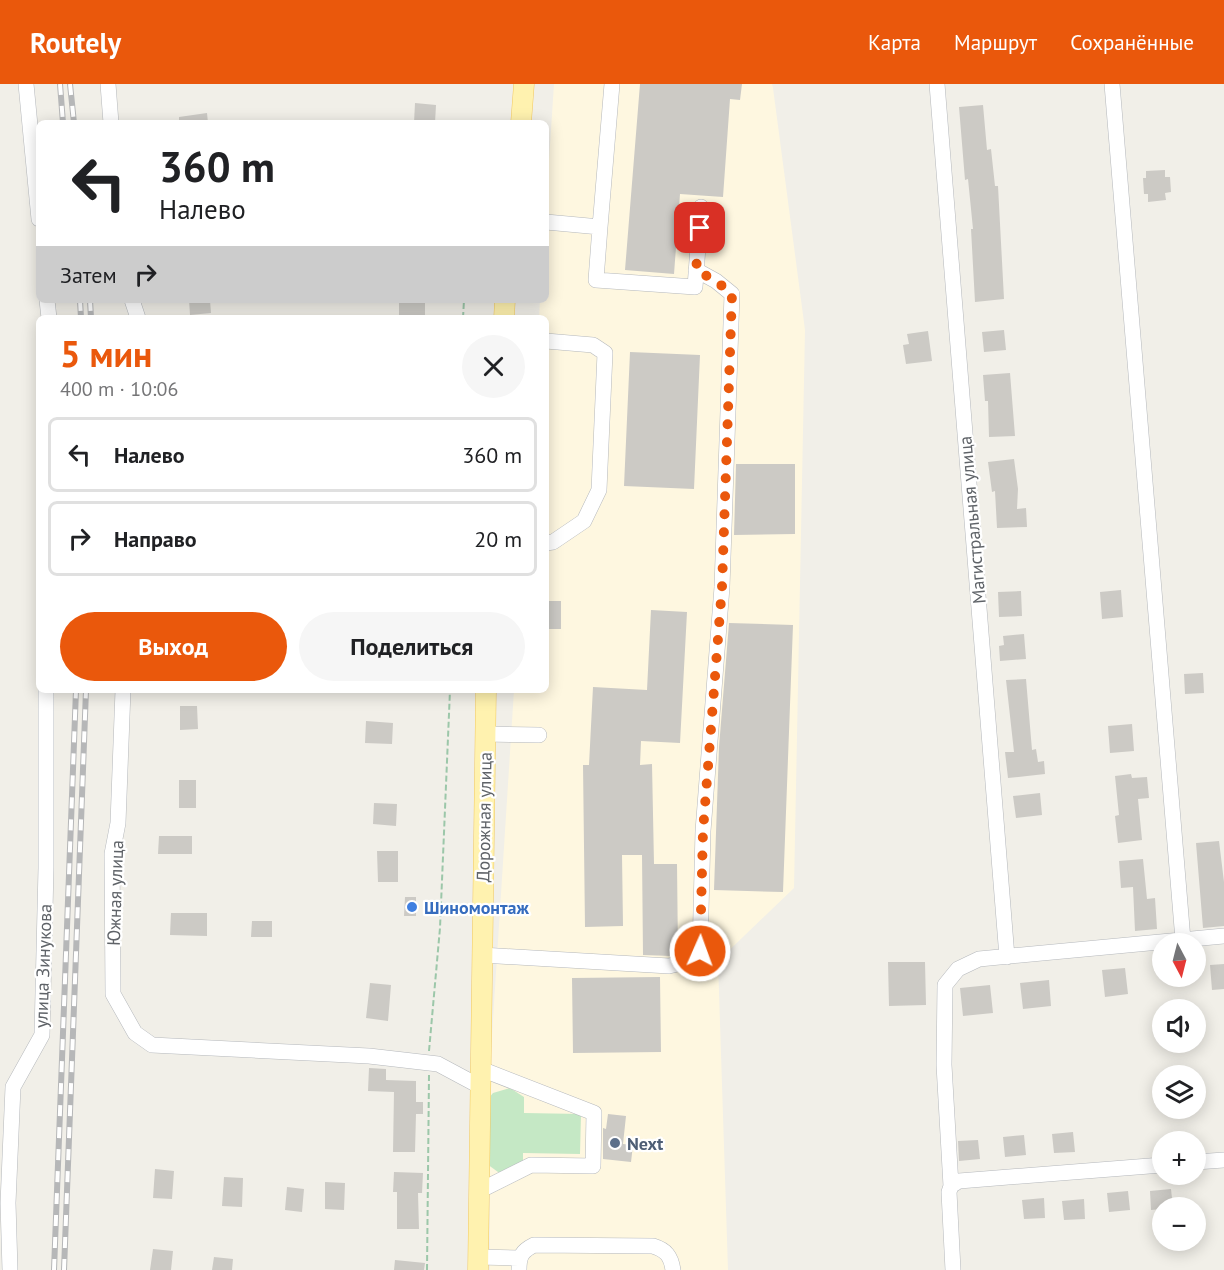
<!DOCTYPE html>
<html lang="ru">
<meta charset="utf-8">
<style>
:root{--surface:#fff;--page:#f6f6f6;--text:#202124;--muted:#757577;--line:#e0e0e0;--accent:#ea580c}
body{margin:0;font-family:"PT Sans",sans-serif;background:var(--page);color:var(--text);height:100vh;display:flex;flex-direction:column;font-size:22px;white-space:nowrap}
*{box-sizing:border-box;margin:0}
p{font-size:20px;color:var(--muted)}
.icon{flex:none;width:33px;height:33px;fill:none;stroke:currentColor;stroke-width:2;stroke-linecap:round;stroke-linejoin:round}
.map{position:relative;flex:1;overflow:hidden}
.panel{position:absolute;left:36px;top:231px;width:513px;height:378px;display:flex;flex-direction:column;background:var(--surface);border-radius:9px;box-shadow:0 3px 15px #0003}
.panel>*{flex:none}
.banner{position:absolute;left:36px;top:36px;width:513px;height:183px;border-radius:9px;box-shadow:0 3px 15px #0003;background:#fff;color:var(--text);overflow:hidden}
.needle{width:39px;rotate:173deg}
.tools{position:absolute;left:1152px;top:849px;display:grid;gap:12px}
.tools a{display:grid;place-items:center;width:54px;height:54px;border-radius:50%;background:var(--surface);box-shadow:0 3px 15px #0003;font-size:30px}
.pin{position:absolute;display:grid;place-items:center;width:51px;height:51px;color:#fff;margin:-26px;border-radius:12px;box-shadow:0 3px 9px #0006}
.me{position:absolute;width:66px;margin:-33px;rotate:2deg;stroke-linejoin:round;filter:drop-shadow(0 0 4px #0008)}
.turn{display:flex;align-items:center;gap:21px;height:126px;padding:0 24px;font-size:27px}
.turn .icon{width:78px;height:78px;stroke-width:2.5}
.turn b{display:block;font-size:42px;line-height:51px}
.then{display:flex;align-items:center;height:57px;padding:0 24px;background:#0003;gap:12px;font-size:22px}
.round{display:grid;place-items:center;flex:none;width:63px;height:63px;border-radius:32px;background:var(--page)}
.overview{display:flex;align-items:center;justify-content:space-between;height:102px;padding:0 24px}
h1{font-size:36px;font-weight:700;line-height:45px;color:var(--accent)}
.action{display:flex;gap:12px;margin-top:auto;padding:12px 24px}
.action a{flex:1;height:69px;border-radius:36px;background:var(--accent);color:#fff;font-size:24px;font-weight:700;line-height:69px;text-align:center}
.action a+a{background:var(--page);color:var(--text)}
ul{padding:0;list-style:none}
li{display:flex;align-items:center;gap:18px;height:75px;margin:0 12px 9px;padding:0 12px;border:3px solid var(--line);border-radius:9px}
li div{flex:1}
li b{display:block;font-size:22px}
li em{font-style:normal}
header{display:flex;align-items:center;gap:36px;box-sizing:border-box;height:84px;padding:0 30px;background:var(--accent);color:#fff}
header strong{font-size:28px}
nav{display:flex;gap:33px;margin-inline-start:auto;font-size:21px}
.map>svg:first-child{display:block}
.commercial{fill:#fef7e0}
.green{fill:#c5e8c5}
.building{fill:#cccac5}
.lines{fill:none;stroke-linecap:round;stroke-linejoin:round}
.minor-casing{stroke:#b5b8bc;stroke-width:16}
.major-casing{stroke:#f2c960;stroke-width:21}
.path{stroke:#9cc7a9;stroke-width:2;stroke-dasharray:6 3;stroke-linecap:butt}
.minor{stroke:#fff;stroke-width:15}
.major{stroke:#fff2af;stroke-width:20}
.rail-casing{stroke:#b6b7b8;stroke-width:6}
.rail{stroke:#fff;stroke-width:4;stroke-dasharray:11;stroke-linecap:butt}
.route{stroke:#ea580c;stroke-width:10;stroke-dasharray:0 18}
.shop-dot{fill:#3f7fe0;stroke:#fff;stroke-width:2}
.service-dot{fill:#5c6f8a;stroke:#fff;stroke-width:2}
.labels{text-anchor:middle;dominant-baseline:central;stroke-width:4.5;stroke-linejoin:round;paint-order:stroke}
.street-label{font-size:18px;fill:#5f6368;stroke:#fff}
.shop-label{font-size:18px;font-weight:bold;fill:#366cbe;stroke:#fff;text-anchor:start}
.service-label{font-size:18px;font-weight:bold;fill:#4e5e75;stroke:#fff;text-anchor:start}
</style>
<header>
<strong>Routely</strong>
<nav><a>Карта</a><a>Маршрут</a><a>Сохранённые</a></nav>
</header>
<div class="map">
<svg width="1224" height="1186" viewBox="0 0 1224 1186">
<rect width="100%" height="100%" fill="#f1efe8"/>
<path class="commercial" d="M554,0h218l1,4 32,242 -11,558 -76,73 10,309h-238l-1,-188 25,-392h32v-372h-7l1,-18h6v-94z"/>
<path class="green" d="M510,1004l14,9v16l57,1 -1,40 -57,-1v10l-18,10 -7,-1 -11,-8 1,-65 5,-6z"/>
<path class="building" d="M640,0h102l-2,16 -10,-1 -7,98 -43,-3 -6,80 -49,-4z
M415,19l21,2 -1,18h-21z
M983,21l4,45 4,-1 4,37h3l6,113 -29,3 -4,-73h2l-5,-50 -3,1 -6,-73z
M207,29l1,10h-29v-6z
M1165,86v7h5l1,15 -6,1 1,7 -18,2v-8h-4l-1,-16h3v-7z
M189,216h21l1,13 -21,2z
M399,216h26v16l-26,-1z
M1004,246l2,20 -22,2 -2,-20z
M928,247l4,30 -26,3 -3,-19 6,-1 -2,-10z
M630,268l70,3 -6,134 -70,-3z
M1010,289l5,63 -26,1 -1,-36h-3l-2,-26z
M1014,375l4,30 -1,20 9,-1 1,19 -30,1 -2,-37 -3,1 -4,-30z
M736,380h59v70l-61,1z
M1121,506l2,27 -21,2 -2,-27z
M1021,507l1,25 -23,1 -1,-25z
M546,517h15v28h-15z
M651,526l36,2 -7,131 -39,-2 -1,24 12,-1 2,100h23l1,90 -7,2 -28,-1 -1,-100h-20l1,71 -38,1 -2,-162h6l4,-78 54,3z
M729,539l64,2 -10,267 -69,-2 5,-143z
M1024,550l2,25 -26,2 -1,-15 5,-1 -1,-9z
M1203,589l1,20 -19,1 -1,-20z
M1026,595l6,71 4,-1 2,13 6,-1 1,13 -37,4 -3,-26h9l-8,-72z
M180,622h17l1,23 -18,1z
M366,637l27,2 -1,21 -27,-1z
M1132,640l2,27 -24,2 -2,-27z
M1131,690l1,4 15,-1 2,21 -11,1 4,41 -24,3 -3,-27 4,-1 -4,-39z
M179,696h17v28h-17z
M1040,709l2,22 -26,3 -3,-22z
M374,719l23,1 -1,22 -23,-2z
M159,752h33v18h-34z
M1219,757l5,41v44l-21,2 -7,-85z
M377,767h21v31h-20z
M1143,775l4,40 8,-1 2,31 -22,2 -2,-44 -12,1 -2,-27z
M405,813h11v19h-12z
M171,829h36v23l-37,-1z
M252,837h20v16h-21z
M888,878h37l1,43 -37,1z
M1224,880v25l-12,1 -2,-25z
M1125,884l3,26 -23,3 -3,-27z
M660,893l1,75 -88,1 -1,-75z
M1049,896l2,26 -28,3 -3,-26z
M370,899l21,2 -3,36 -22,-3z
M990,901l3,28 -30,3 -3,-28z
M369,984l17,1v11l30,1v21h7v12h-7l-1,38h-22l1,-60 -26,-1z
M608,1030l18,2 -3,28 10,1 -2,17 -28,-3v-31l3,1z
M1073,1048l2,20 -21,1 -2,-19z
M1024,1051l2,20 -21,2 -2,-20z
M978,1056l2,19 -21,2 -1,-20z
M155,1085l19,2 -2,28 -19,-1z
M394,1088l29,1 -1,20h-4l1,36h-22v-37h-4z
M224,1093l19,1 -1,29 -20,-1z
M325,1098l20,1 -1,27 -19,-1z
M287,1103l17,2 -2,23 -17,-2z
M1171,1105l2,19 -22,2 -1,-19z
M1128,1107l2,19 -21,2 -2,-19z
M1044,1114l1,20 -21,1 -2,-19z
M1084,1115l1,20 -21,1 -2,-19z
M153,1165l20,2 -2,19h-21z
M214,1173l19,2 -1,11h-20z
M395,1176l30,3 -1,7h-30z"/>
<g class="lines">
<g class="minor-casing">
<path id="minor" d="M26,0l13,135
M108,0l3,39
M937,0l70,873
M1112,0l71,856
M546,138l54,5 12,-143
M600,143l-4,53 99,7 6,-80
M47,216l2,18
M132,216l6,18
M546,257l47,4 12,8 -6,137 -15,31 -31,21 -7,1
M123,606l-5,133 -6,31 1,140 22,39 17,12 217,11 69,8 43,23
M486,650l53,1
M482,871l187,11 17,-4 14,-11 3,-120 19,-244 10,-293 -16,-13 -20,-11
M1196,1078l28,-2
M951,1102l-7,-121 1,-80 13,-16 21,-10 245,-23
M479,1107l52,-26 62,1 1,-53 -113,-44
M478,1173l41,1
M10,1186l-2,-67 5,-116 29,-52 4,-167v-178
M519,1186c0,-14 3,-19 15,-25l119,1c13,4 18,10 20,24
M953,1186l-4,-78 2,-6 8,-5 203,-16"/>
</g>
<g class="major-casing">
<path id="major" d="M521,39l3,-39
M504,234l1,-18
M478,1186l8,-580"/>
</g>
<path class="path" d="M463,234l1,-18 27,1
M429,967l11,-123 10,-238
M427,1186l2,-195"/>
<use href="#minor" class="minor"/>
<use href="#major" class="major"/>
<g class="rail-casing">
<path id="rail" d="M60,0l3,39
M70,0l4,39
M80,216l1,18
M90,216l1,18
M54,1186l22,-580
M64,1186l22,-580"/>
</g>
<use href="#rail" class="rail"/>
</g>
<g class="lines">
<path class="route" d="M700,144l-4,42 20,11 16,13 -10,293 -19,244 -3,120"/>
</g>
<circle class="shop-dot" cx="412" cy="823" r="6"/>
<circle class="service-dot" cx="615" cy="1059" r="6"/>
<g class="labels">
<g class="street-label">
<text transform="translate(972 436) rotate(-95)">Магистральная улица</text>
<text transform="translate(484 733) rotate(-89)">Дорожная улица</text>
<text transform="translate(115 809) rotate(-88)">Южная улица</text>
<text transform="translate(43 882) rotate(-88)">улица Зинукова</text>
</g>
<g class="shop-label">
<text x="424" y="823">Шиномонтаж</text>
</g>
<g class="service-label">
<text x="627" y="1059">Next</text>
</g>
</g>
</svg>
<div class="tools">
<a><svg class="needle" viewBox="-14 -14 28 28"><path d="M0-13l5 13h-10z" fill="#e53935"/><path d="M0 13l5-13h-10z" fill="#757577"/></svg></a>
<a><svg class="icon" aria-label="sound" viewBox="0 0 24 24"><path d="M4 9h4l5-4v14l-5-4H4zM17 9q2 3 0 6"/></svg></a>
<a><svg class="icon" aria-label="layers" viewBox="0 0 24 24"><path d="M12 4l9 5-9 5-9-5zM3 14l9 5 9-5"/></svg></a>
<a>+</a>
<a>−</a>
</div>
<div class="pin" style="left:700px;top:144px;background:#d93025"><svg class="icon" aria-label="arrive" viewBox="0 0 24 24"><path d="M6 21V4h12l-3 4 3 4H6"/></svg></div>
<svg class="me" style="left:700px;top:867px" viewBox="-20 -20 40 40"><circle r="17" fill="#ea580c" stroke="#fff" stroke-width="3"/><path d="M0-11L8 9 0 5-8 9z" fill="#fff"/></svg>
<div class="banner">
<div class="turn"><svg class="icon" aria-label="left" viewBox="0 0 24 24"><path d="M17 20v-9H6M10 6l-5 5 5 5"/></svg><div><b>360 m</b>Налево</div></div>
<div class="then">Затем<svg class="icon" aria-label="right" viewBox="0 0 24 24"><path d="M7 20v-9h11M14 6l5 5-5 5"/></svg></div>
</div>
<section class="panel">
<div class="overview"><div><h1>5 мин</h1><p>400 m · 10:06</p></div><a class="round"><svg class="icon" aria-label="close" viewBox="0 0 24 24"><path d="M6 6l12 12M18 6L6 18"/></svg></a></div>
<ul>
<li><svg class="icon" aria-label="left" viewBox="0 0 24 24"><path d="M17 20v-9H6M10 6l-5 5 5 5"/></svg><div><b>Налево</b></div><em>360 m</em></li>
<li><svg class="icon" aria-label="right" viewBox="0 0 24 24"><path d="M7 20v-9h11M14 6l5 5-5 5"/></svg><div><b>Направо</b></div><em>20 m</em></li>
</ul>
<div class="action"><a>Выход</a><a>Поделиться</a></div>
</section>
</div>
